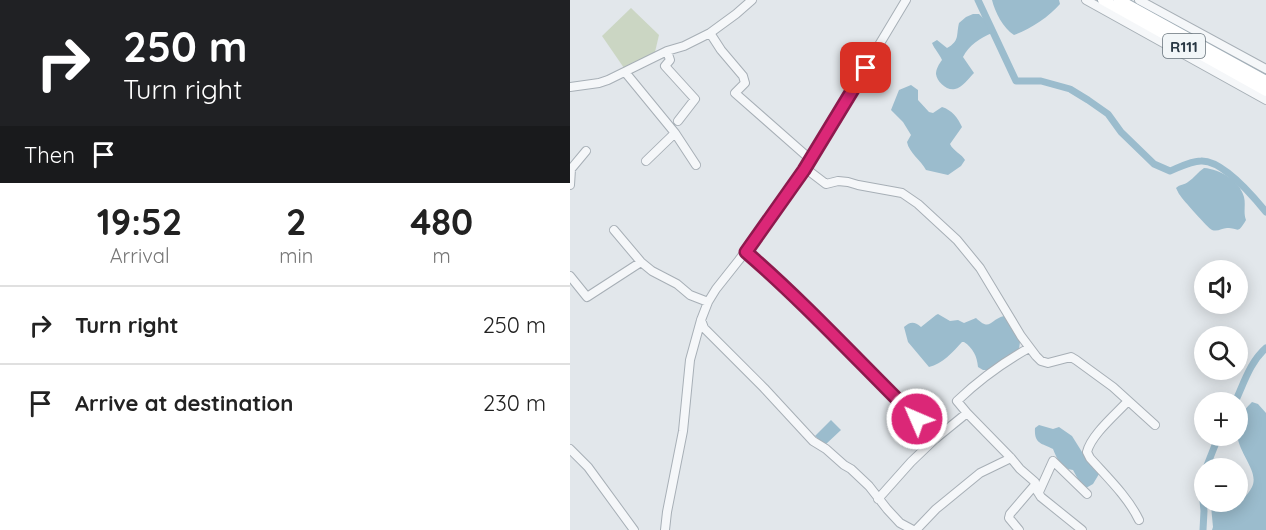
<!DOCTYPE html>
<meta charset="utf-8">
<style>
:root{--surface:#fff;--page:#f6f6f6;--text:#222;--muted:#767676;--line:#e0e0e0}
body{margin:0;font-family:Quicksand,sans-serif;background:var(--page);color:var(--text);height:100vh;display:flex;flex-direction:column;font-size:22px;white-space:nowrap}
*{box-sizing:border-box;margin:0}
p{font-size:20px;color:var(--muted)}
.icon{flex:none;width:33px;height:33px;fill:none;stroke:currentColor;stroke-width:2;stroke-linecap:round;stroke-linejoin:round}
.map{position:relative;flex:1;overflow:hidden}
.drawer{display:flex;flex-direction:column;background:var(--surface);width:570px}
.drawer>*{flex:none}
.hud{background:#202124;color:#fff;overflow:hidden}
.tools{position:absolute;left:624px;top:260px;display:grid;gap:12px}
.tools a{display:grid;place-items:center;width:54px;height:54px;border-radius:50%;background:var(--surface);box-shadow:0 3px 15px #0003;font-size:30px}
.pin{position:absolute;display:grid;place-items:center;width:51px;height:51px;color:#fff;margin:-26px;border-radius:12px;box-shadow:0 3px 9px #0006}
.me{position:absolute;width:66px;margin:-33px;rotate:315deg;stroke-linejoin:round;filter:drop-shadow(0 0 4px #0008)}
.turn{display:flex;align-items:center;gap:21px;height:126px;padding:0 24px;font-size:27px}
.turn .icon{width:78px;height:78px;stroke-width:2.5}
.turn b{display:block;font-size:42px;line-height:51px}
.then{display:flex;align-items:center;height:57px;padding:0 24px;background:#0003;gap:12px;font-size:22px}
.eta{display:flex;justify-content:space-evenly;align-items:center;height:102px;text-align:center}
.eta b{font-size:36px;font-weight:700;line-height:42px}
ul{padding:0;list-style:none}
li{display:flex;align-items:center;gap:18px;height:78px;padding:0 24px;border-top:2px solid var(--line)}
li div{flex:1}
li b{display:block;font-size:22px}
li em{font-style:normal}
main{display:flex;flex:1;min-height:0}
.map>svg:first-child{display:block}
.green{fill:#cbd6c3}
.water{fill:#9bbccd}
.lines{fill:none;stroke-linecap:round;stroke-linejoin:round}
.canal{stroke:#9bbccd;stroke-width:7}
.minor-casing{stroke:#a7afb6;stroke-width:10}
.major-casing{stroke:#a0aeb8;stroke-width:12}
.minor{stroke:#f5f7f9;stroke-width:8}
.major{stroke:#fff;stroke-width:10}
.route-casing{stroke:#8e194d;stroke-width:15}
.route{stroke:#db2777;stroke-width:10}
.labels{text-anchor:middle;dominant-baseline:central;stroke-width:6;stroke-linejoin:round;paint-order:stroke}
.shield{fill:#f2f6f8;stroke:#65717a;stroke-width:1.5}
.shield-label{font-size:15px;font-weight:bold;fill:#293844}
</style>
<main>
<section class="drawer">
<div class="hud">
<div class="turn"><svg class="icon" aria-label="right" viewBox="0 0 24 24"><path d="M7 20v-9h11M14 6l5 5-5 5"/></svg><div><b>250 m</b>Turn right</div></div>
<div class="then">Then<svg class="icon" aria-label="arrive" viewBox="0 0 24 24"><path d="M6 21V4h12l-3 4 3 4H6"/></svg></div>
</div>
<div class="eta">
<div><b>19:52</b><p>Arrival</p></div>
<div><b>2</b><p>min</p></div>
<div><b>480</b><p>m</p></div>
</div>
<ul>
<li><svg class="icon" aria-label="right" viewBox="0 0 24 24"><path d="M7 20v-9h11M14 6l5 5-5 5"/></svg><div><b>Turn right</b></div><em>250 m</em></li>
<li><svg class="icon" aria-label="arrive" viewBox="0 0 24 24"><path d="M6 21V4h12l-3 4 3 4H6"/></svg><div><b>Arrive at destination</b></div><em>230 m</em></li>
</ul>
</section>
<div class="map">
<svg width="696" height="530" viewBox="0 0 696 530">
<rect width="100%" height="100%" fill="#e2e7eb"/>
<path class="green" d="M61,8l28,27 -4,17 -31,16 -22,-32z"/>
<path class="water" d="M422,0h67l1,4c-11,13 -30,25 -46,31 -11,-7 -19,-23 -22,-35z
M403,14h6l5,5 8,14c-12,5 -23,12 -29,24l11,16c-5,5 -12,15 -19,16 -8,2 -18,-7 -19,-15 0,-5 3,-10 6,-14 -3,-7 -7,-10 -10,-17l5,-3 10,8c13,-7 9,-13 12,-25l7,-6z
M341,85l7,5v10l11,12 4,1 9,-6c10,3 16,11 20,20l-12,17c3,7 12,10 15,16l-4,6 -13,9 -22,-5c-5,-10 -17,-17 -19,-28l4,-7 -8,-13 -12,-12 8,-20z
M634,168c16,1 36,13 40,29 2,8 -1,15 2,23 -9,15 -7,8 -19,8 -5,0 -9,4 -15,2 -4,-2 -29,-30 -33,-36l-3,-6c4,-4 8,-3 12,-6 6,-4 10,-10 16,-14z
M368,314l12,7 8,-1 6,3 12,-5c15,14 13,2 28,-2l16,26 -1,7 -31,21h-5l-5,-3c-1,-11 -5,-19 -14,-25h-2c-9,10 -20,22 -33,25l-21,-25 -4,-15c6,-5 10,-6 17,0l15,-12z
M682,402l6,2 8,9v117h-54l1,-3 -2,-21 5,-2 7,6 6,1c7,-6 18,-14 23,-24 11,-23 -39,-49 0,-85z
M261,420l10,10 -16,15 -10,-9z
M469,425l14,4 6,-2 13,9 10,16 17,19v3l-6,10 -7,4 -7,-7 -6,-11c-12,-1 -16,-11 -20,-21 -12,-6 -19,-5 -18,-21z"/>
<g class="lines">
<path class="canal" d="M408,0l38,81h25l29,8 18,11 20,14 13,18 33,32 16,7c10,-4 21,-10 31,-10 22,-1 52,35 65,51
M665,402c9,-19 15,-40 31,-54
M636,468l13,-33
M633,530l1,-19 -3,-30 3,-10"/>
<g class="minor-casing">
<path id="minor" d="M516,0l180,100
M569,0l127,69
M140,33l11,17 22,26 2,7 -10,10 75,66
M97,51l3,9 -5,6 30,33 -17,22
M55,72l50,61 -29,28
M0,87l29,-4 9,-3 59,-29 17,-5 26,-13 26,-19 16,-14
M105,133l21,32
M235,168l21,16 12,-3 10,1 10,3 44,8 16,11 39,36 23,28 41,68 15,20 5,5 7,2 23,-6 5,3 37,27 42,38
M0,185l1,-16 15,-18
M44,230l27,32 11,9 25,13 13,11 18,7
M176,252c67,58 128,122 189,187l-24,23 -33,37
M0,276l17,21 54,-35
M131,320l3,8 60,60 49,53 13,8 18,16 7,4 18,17 18,23 13,14 13,7
M558,401c-12,13 -37,34 -41,51l3,6c17,19 38,39 49,62
M397,413l-10,-12c22,-21 45,-38 72,-53
M365,439l32,-26 44,45 9,11 15,13 -1,4 7,11 41,33
M0,449l18,18 46,63
M469,492l14,-31 34,33
M95,530l2,-18 16,-81 7,-71 11,-40 7,-18 8,-13 23,-29 42,-56 23,-34 102,-170
M346,530l20,-21 44,-36 31,-15
M449,530l-10,-12 1,-4 24,-28"/>
</g>
<g class="major-casing">
<path id="major" d="M533,0l163,91
M549,0l147,81"/>
</g>
<use href="#minor" class="minor"/>
<use href="#major" class="major"/>
</g>
<g class="lines">
<g class="route-casing">
<path id="route" d="M296,68l-62,102 -58,82c60,52 114,111 171,167"/>
</g>
<use href="#route" class="route"/>
</g>
<g class="labels">
<rect class="shield" x="593" y="34" width="42" height="24" rx="4.5"/>
<g class="shield-label">
<text x="614" y="46">R111</text>
</g>
</g>
</svg>
<div class="tools">
<a><svg class="icon" aria-label="sound" viewBox="0 0 24 24"><path d="M4 9h4l5-4v14l-5-4H4zM17 9q2 3 0 6"/></svg></a>
<a><svg class="icon" aria-label="search" viewBox="0 0 24 24"><circle cx="10" cy="10" r="6"/><path d="M15 15l6 6"/></svg></a>
<a>+</a>
<a>−</a>
</div>
<div class="pin" style="left:296px;top:68px;background:#d93025"><svg class="icon" aria-label="arrive" viewBox="0 0 24 24"><path d="M6 21V4h12l-3 4 3 4H6"/></svg></div>
<svg class="me" style="left:347px;top:419px" viewBox="-20 -20 40 40"><circle r="17" fill="#db2777" stroke="#fff" stroke-width="3"/><path d="M0-11L8 9 0 5-8 9z" fill="#fff"/></svg>
</div>
</main>
